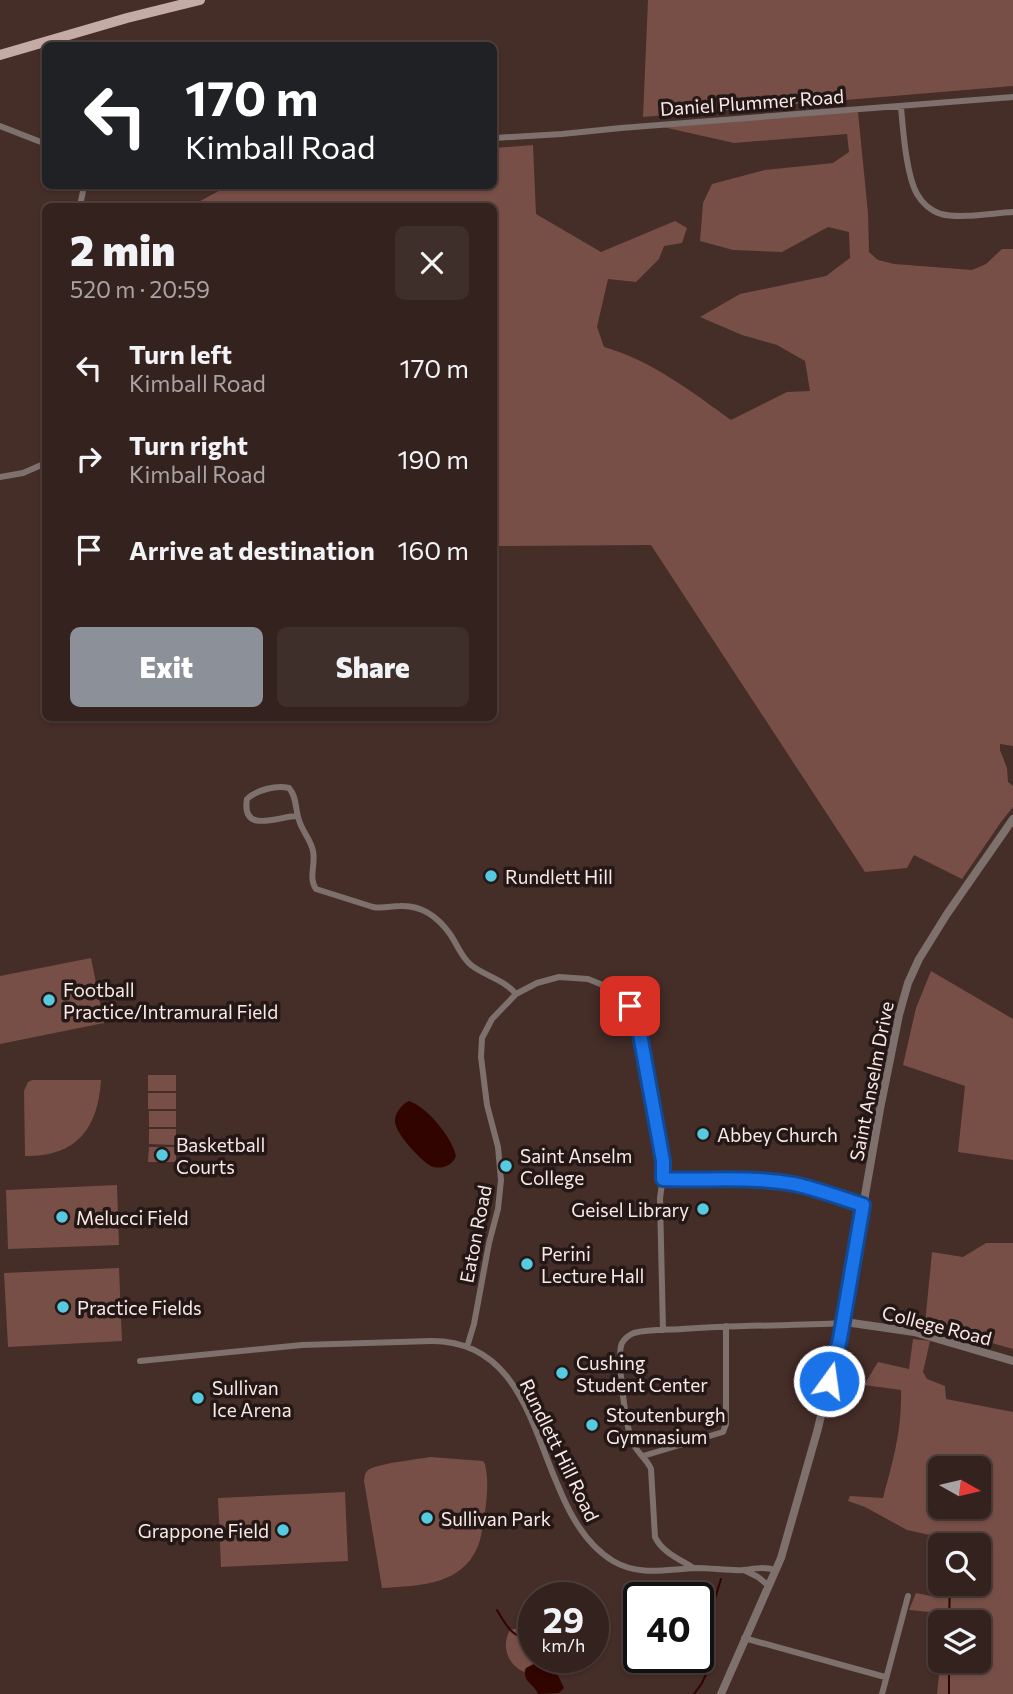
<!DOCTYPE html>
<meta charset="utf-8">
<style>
:root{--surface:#34221e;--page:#3f2f2b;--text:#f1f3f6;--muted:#a9a4a4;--line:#4e3f3c;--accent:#8c9099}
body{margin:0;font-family:Commissioner,sans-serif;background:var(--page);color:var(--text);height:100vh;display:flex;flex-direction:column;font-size:26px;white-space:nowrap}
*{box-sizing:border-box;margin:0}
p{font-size:23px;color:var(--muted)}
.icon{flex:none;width:38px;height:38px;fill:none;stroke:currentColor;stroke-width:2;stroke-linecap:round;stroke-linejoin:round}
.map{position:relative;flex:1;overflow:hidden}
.sheet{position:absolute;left:42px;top:203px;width:455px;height:518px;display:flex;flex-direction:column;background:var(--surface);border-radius:10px;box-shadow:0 2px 5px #0004,0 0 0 2px var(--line)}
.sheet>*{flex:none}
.hud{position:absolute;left:42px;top:42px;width:455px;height:147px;border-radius:10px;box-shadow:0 2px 5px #0004,0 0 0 2px var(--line);background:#202124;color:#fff;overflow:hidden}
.needle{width:46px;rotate:98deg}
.fabs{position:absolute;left:928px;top:1456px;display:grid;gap:14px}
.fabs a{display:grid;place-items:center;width:63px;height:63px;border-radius:10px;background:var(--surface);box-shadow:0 2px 5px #0004,0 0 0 2px var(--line);font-size:35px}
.speed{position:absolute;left:518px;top:1582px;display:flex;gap:14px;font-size:35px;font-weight:700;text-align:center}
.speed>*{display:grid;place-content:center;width:91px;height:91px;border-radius:50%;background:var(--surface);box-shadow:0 2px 5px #0004,0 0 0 2px var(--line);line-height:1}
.speed small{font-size:18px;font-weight:400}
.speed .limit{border:4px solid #111;border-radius:10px;background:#fff;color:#111}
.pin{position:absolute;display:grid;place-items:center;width:60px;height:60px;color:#fff;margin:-30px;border-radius:14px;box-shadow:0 4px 10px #0006}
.me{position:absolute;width:77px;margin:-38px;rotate:14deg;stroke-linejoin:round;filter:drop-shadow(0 0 5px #0008)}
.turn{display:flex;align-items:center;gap:24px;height:147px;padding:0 28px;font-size:32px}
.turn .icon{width:91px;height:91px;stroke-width:2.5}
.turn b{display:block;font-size:49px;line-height:60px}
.round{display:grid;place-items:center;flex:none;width:74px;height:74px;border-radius:10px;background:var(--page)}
.head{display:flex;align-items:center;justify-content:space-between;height:119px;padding:0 28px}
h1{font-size:42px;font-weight:800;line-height:52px}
.primary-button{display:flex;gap:14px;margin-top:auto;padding:14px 28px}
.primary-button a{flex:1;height:80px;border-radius:10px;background:var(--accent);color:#fff;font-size:28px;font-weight:800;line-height:80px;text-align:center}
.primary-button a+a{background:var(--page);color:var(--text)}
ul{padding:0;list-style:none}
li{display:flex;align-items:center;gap:21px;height:91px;padding:0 28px}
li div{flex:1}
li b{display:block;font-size:26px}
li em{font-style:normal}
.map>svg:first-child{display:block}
.green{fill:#774f47;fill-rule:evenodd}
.water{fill:#320400}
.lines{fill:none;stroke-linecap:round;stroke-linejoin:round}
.stream{stroke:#320400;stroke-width:2}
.minor{stroke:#7d706d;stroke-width:6}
.tertiary{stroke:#7d706d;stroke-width:8}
.primary{stroke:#c5aba5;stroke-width:10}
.route-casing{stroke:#114b97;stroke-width:18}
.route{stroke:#1a73e8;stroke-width:12}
.poi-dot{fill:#55cae0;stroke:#231816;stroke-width:2.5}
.labels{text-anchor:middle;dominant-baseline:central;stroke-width:7;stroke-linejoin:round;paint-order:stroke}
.street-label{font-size:19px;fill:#fae9e6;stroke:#231816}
.poi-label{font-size:19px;fill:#fae9e6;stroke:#231816;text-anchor:start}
</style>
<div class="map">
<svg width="1013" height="1694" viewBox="0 0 1013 1694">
<rect width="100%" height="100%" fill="#452d28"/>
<path class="green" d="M648,0h365v86l-370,31z
M858,112l10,101 1,39 9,8 16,4 78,6 14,-6 16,-15h11v497l-13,-2v6l7,18 1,14 5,4v21l-12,15 -39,57 -48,-24 -7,13 -42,4 -214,-327 -157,1v-340h-303l37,-20h266v-38l39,-3 3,69 65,38 74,-31 12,7 -5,15 -18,3 -5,13 -23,23 -28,-3 -11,48 7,20c47,13 88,45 127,73l56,-28 23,-1 -5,-30 -28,-16 -35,-10 -42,-18 40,-23 86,-18 24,-18 -1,-26 -21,-5 -46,25 -49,-2 -33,-9 3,-38 9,-19 53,-14 68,-7 16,-11 -2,-18 -113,9 -80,-18z
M91,958l13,65 -104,21v-68z
M931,971l82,48v141l-55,-8 7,-66 -62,-21 13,-57z
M148,1075h28v16h-28z
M32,1080h69c-3,48 -24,77 -76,76l-1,-65 4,-9z
M148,1093h28v16h-28z
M149,1111h27v16h-27z
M149,1129h27v16l-27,-1z
M149,1147h27v15h-28z
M117,1185l2,60 -111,4 -2,-59z
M986,1243h27v106l-88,-25 7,-72 31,5z
M119,1268l3,73 -114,6 -4,-74z
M913,1339l17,2 -7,31 4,7 18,7 1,13 67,13v282h-76l3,-28 -7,-6 -3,-48 -21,-2 7,-17 20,4 3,-60 -32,-7 -42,-23 -17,-6 2,-5 33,2c10,-38 19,-67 18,-108l-37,-5 14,-23 31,7zM940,1468h38v39h-38zM940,1545h38v39h-38zM940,1622h38v39h-38z
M430,1457l53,4 2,3c4,18 2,36 -1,54 -2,12 -3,25 -10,36 -18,32 -60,32 -92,34l-18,-107c1,-5 0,-7 4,-11 8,-6 50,-11 62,-13z
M345,1492l3,69 -127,6 -3,-69z
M524,1627h10v30h15v2l-3,-1 -20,10 -2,4c-17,-8 -23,-26 -14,-42z"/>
<path class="water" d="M409,1101c18,6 43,36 47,55 -3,10 -17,15 -27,9 -10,-7 -33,-31 -34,-43 -1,-8 7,-18 14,-21z
M546,1658l7,7 11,23 -5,5 -21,1c-3,-10 -17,-12 -12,-26z"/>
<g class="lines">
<path class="stream" d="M497,1610c10,17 16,30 37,28
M949,1622l1,-38
M694,1694l8,-11 10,-22 2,-23 -2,-30 9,-29
M949,1694v-33"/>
<path class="minor" d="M901,107c2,22 5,67 16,87 5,9 14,17 24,20 19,5 52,-1 72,-2
M0,126l46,18
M494,138l68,-4 59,-6 392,-31
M80,206l4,-20
M0,477l23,-4 23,-10
M297,816c-18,0 -56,19 -50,-17 9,-9 29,-14 42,-11 8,9 6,21 10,32 3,11 12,20 14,31 3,13 -5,27 3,38l57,18c10,2 18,-1 27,-1 21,-1 38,11 50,28 7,10 11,23 21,31 14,11 32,14 45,29
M663,1179c42,2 84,-1 126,4 26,4 49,15 74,22
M467,1347l7,-23 15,-81 9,-34 3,-29 -3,-33 -11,-42 -6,-48 1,-19 10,-19 24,-25 21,-11 22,-6 29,2 22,9 10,7 10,11 9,23 25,141 -4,28 3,132
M140,1361l162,-16 129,-4c122,-1 99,170 182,220 27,16 54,8 83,7 16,0 33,3 48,2 12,-2 20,-3 32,0
M643,1456l80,-24 3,-8v-98
M692,1567c-13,-8 -30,-15 -37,-30l-4,-68c-4,-10 -14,-16 -18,-26 -7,-14 -17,-87 -11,-100 3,-5 7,-8 12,-10 15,-4 33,-3 48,-4 54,-4 107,-3 161,-6
M744,1570l14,7 11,9
M744,1638l141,39
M882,1694l26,-98"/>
<path class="tertiary" d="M843,1323h9l62,9 99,29
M721,1694l60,-136 36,-126 23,-93 40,-230 19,-94 9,-32 11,-24 28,-45 66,-95"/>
<path class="primary" d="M0,55l127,-37 73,-18"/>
</g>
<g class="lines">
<g class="route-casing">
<path id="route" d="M630,1006l9,23 24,132v18c43,2 88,-3 131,5 24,5 46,14 69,21l-23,134 -11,42"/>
</g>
<use href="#route" class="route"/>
</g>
<g class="poi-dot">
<circle cx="491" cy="876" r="7"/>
<circle cx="49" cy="1000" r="7"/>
<circle cx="703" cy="1134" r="7"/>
<circle cx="162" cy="1155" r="7"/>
<circle cx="506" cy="1166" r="7"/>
<circle cx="703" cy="1209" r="7"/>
<circle cx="62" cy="1217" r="7"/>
<circle cx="527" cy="1264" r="7"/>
<circle cx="63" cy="1307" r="7"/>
<circle cx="562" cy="1373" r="7"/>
<circle cx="198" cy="1398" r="7"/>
<circle cx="592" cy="1425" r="7"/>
<circle cx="427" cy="1518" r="7"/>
<circle cx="283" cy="1530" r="7"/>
</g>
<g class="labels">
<g class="street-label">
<text transform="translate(752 102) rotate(-4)">Daniel Plummer Road</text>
<text transform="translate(871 1081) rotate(-79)">Saint Anselm Drive</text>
<text transform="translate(475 1234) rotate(-79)">Eaton Road</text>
<text transform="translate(937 1325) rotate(14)">College Road</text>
<text transform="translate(560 1450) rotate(64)">Rundlett Hill Road</text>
</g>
<g class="poi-label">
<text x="505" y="876">Rundlett Hill</text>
<text x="63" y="989">Football<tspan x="63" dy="22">Practice/Intramural Field</tspan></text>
<text x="717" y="1134">Abbey Church</text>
<text x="176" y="1144">Basketball<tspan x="176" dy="22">Courts</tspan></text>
<text x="520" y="1155">Saint Anselm<tspan x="520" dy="22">College</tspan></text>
<text x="689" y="1209" text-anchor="end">Geisel Library</text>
<text x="76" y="1217">Melucci Field</text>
<text x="541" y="1253">Perini<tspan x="541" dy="22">Lecture Hall</tspan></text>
<text x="77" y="1307">Practice Fields</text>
<text x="576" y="1362">Cushing<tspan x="576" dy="22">Student Center</tspan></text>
<text x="212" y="1387">Sullivan<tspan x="212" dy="22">Ice Arena</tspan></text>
<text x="606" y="1414">Stoutenburgh<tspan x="606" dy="22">Gymnasium</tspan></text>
<text x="441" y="1518">Sullivan Park</text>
<text x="269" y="1530" text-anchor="end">Grappone Field</text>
</g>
</g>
</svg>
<div class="fabs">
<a><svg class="needle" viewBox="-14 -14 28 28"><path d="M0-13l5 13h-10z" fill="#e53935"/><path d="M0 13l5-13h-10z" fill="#a9a4a4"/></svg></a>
<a><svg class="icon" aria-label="search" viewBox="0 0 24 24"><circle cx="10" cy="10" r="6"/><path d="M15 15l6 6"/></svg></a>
<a><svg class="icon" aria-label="layers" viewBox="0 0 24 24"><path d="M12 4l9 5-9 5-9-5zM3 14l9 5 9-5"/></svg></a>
</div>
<div class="speed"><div>29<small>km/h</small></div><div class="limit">40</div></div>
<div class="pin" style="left:630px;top:1006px;background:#d93025"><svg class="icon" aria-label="arrive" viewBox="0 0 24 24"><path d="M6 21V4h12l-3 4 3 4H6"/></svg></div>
<svg class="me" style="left:829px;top:1381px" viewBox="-20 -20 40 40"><circle r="17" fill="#1a73e8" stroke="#fff" stroke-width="3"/><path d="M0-11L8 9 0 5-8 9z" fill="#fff"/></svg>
<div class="hud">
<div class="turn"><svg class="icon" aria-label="left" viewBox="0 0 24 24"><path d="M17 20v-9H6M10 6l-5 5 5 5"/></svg><div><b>170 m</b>Kimball Road</div></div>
</div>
<section class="sheet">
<div class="head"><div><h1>2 min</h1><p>520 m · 20:59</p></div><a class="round"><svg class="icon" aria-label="close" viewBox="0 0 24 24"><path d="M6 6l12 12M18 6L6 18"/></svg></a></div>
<ul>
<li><svg class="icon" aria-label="left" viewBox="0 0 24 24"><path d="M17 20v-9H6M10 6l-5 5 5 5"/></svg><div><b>Turn left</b><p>Kimball Road</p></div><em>170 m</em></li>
<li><svg class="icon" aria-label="right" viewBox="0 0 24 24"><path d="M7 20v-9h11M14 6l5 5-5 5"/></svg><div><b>Turn right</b><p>Kimball Road</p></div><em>190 m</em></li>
<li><svg class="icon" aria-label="arrive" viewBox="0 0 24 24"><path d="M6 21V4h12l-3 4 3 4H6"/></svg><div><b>Arrive at destination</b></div><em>160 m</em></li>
</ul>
<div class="primary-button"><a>Exit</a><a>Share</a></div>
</section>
</div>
